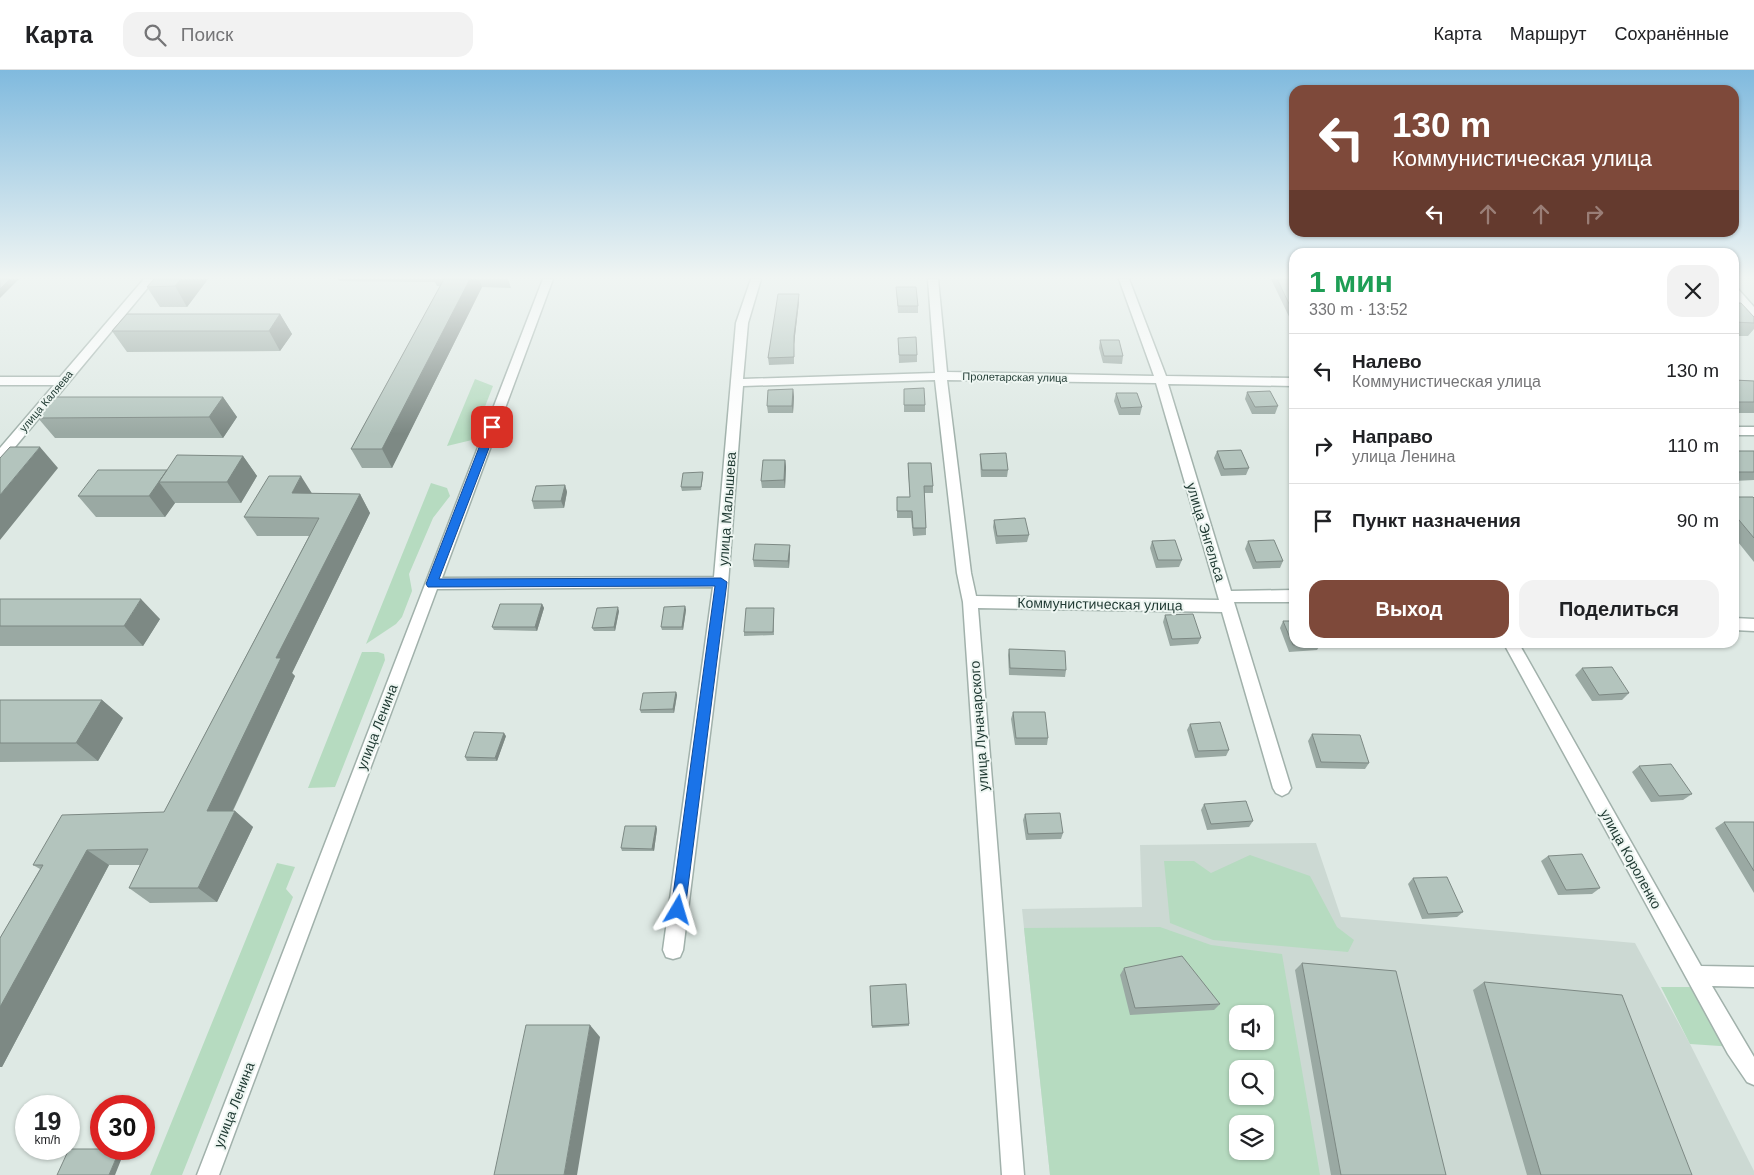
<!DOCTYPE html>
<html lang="ru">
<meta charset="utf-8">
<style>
:root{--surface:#fff;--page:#f2f2f2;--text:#202124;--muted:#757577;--line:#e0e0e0;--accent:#7e493a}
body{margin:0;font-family:Helvetica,sans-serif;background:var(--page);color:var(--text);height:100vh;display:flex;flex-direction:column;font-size:19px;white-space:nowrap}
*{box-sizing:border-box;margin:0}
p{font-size:16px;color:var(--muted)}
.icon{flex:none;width:28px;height:28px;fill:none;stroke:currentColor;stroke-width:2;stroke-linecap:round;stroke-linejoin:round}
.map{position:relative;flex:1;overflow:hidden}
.panel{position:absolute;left:1289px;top:178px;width:450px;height:400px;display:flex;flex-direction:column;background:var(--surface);border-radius:15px;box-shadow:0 1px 4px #0004}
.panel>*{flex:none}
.guide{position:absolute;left:1289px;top:15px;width:450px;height:152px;border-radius:15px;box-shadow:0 1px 4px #0004;background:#7e493a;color:#fff;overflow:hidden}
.controls{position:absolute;left:1229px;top:935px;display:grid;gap:10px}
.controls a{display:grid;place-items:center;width:45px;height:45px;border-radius:10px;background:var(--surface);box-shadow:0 1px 4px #0004;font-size:25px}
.speed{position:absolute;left:15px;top:1025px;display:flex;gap:10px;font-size:25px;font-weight:700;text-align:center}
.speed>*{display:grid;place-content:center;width:65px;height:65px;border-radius:50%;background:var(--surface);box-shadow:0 1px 4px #0004;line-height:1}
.speed small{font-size:12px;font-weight:400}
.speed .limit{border:8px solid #d22;background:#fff;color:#111}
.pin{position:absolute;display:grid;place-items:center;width:42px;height:42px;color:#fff;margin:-21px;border-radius:10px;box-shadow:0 2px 8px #0006}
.me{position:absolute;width:55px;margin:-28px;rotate:7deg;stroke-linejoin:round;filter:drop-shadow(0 0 4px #0008)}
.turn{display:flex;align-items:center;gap:18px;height:105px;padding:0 20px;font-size:22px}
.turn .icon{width:65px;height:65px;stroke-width:2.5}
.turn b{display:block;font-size:35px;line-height:42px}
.lanes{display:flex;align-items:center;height:48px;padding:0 20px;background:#0003;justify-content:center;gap:25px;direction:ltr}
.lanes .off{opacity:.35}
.round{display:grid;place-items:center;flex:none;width:52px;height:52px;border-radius:15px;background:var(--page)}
.head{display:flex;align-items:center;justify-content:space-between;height:85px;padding:0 20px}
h1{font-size:30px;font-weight:600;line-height:38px;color:#1e9e55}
.cta{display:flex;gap:10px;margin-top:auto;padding:10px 20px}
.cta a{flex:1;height:58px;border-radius:15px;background:var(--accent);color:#fff;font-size:20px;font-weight:600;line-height:58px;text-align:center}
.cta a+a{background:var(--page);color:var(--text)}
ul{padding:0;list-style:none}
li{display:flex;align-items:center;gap:15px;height:75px;padding:0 20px;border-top:1px solid var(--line)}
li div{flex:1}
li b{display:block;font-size:19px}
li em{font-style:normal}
header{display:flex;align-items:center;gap:30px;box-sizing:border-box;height:70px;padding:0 25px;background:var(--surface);border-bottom:1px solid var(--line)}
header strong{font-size:24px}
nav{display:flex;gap:28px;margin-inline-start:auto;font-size:18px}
.search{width:350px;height:45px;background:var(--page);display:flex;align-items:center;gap:12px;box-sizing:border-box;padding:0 18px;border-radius:15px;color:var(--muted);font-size:19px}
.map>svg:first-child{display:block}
.built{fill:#ccd9d3;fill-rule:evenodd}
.green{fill:#b6dbc0;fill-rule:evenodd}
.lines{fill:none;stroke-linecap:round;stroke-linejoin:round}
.minor-casing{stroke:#a1b1ab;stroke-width:3}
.minor{fill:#fff;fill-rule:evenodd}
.wall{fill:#9aa9a3}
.shaded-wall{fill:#7d8984}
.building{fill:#b3c4bd;stroke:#7d8984}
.route{fill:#1a73e8;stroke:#114b97}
.labels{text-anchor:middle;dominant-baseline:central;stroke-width:4;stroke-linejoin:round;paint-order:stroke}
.far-street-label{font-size:11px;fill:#1f3932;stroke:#eef6f2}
.street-label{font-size:14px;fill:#1f3932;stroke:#eef6f2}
</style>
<header>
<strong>Карта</strong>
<div class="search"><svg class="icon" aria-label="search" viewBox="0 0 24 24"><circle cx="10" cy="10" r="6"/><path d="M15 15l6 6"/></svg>Поиск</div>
<nav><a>Карта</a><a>Маршрут</a><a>Сохранённые</a></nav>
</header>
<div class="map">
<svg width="1754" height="1105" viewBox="0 0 1754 1105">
<rect width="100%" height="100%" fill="#dee9e4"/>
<path class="built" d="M1316,773l25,74 294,26 55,101 64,127v4h-704l-28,-266 120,-2 -2,-62zM1238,944h27v27h-27zM1238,999h27v27h-27zM1238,1054h27v27h-27z"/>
<path class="green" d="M475,309l18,7 -21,54 -25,6z
M431,413l16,5 3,8 -17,22 -24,56 3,17 -10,26 -6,7 -30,20z
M362,582h16l6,2 1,6 -50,127 -27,1z
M1250,785l60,21 27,51 17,13 -6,12 -135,-12 -43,-17 -6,-62h30l17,12z
M277,793l18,4 -9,22 7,8 -111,278h-32z
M1160,857l51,18 71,9 38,221h-270l-26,-247zM1238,944h27v27h-27zM1238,999h27v27h-27zM1238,1054h27v27h-27z
M1661,917h41l33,60 -45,-3z"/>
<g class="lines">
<g class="minor-casing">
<path id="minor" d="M144,209h11l-150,180 -5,1v-12l54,-63h-54v-8h60z
M543,209h10l-111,299 272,-1 22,-254 15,-44h10l-13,44 -5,56 192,-6 -7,-94h10l9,93 207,4 -35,-97h10l37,97 128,2v8l-126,-2 63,207 63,-1v12h-60l57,186 -3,5 -6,3 -6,-3 -3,-5 -51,-176 -244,-4 46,567h-22l-39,-573 -6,-29 -22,-193 -192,6 -16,211 -44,353 -3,7 -7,2 -7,-2 -3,-7 50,-363 -276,2 -218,586h-22zM947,310l209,3 63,217 -243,-4 -5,-23z
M1734,218l4,1 16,18v10l-4,-1 -16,-19z
M1734,357h20v8h-20z
M1734,548l20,1v12l-20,-1z
M1503,572h15l183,324 53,1v20l-42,-1 42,71v28l-7,-3 -19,-28z"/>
</g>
<use href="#minor" class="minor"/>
</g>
<path class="wall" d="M208,209l-21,28h-27l-13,-20z
M338,209h170l3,9 -29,-1 -90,181h-30l-11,-19 89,-163h-3l-2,-4 -96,-1z
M1271,209h20l3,6v42z
M896,217l22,19v7h-20z
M799,224v8l-5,42v20l-25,1 -1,-7z
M1734,233l20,14v12l-6,7h-14z
M280,244l12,20 -12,17 -153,1 -15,-21z
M898,268l19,17v7l-18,1z
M1100,270l23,16 -1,8 -19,-1 -4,-15z
M1734,310l20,1v32h-20z
M793,319l1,8 -1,16h-25l-1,-7z
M904,319l21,16v7h-21z
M1247,322l31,14 -3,8h-23l-7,-15z
M1116,323l26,14 -2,8h-21l-5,-14z
M223,327l14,20 -14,21h-168l-17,-20z
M1217,381l32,17 -3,7 -25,1 -7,-18z
M1734,381h20v29l-20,1z
M980,384l28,16 -1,7h-26l-1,-16z
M243,386l14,20 -16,27h-66l-10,14h-69l-18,-21 89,-26z
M785,390l1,7 -1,21h-23l-1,-7z
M908,393l25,23v7h-9l2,35v7l-13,1 -2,-18h-14v-21h13l-2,-27z
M703,402v4l-2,14 -19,1 -1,-4z
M565,415l2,7 -3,16 -30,1 -2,-8z
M312,423l48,1 10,19 -78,160 3,3 -62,135h2l18,16 -36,75 -67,1 -21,-15 11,-23h-31l-107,202h-2v-129l40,-69 -7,-4 131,-53 145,-276h-52l-13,-19z
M1734,427l20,1v64l-20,-25z
M994,450l35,15 -2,7 -31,2 -3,-17z
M1152,471l30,19 -3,7 -23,1 -6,-20z
M1248,471l35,20 -3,7 -27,1 -8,-20z
M790,475v7l-1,16 -35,-1 -1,-7z
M0,529l160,20 -17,27h-143z
M542,534l2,4 -7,23 -43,-1 -2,-3z
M685,536l1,4 -3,20h-21l-1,-3z
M774,538v27l-30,1v-4z
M619,541l-4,20h-21l-2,-3z
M1165,545l36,23 -3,6 -28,2 -7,-24z
M1283,551l38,23 -4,6 -28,2 -9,-24z
M1009,579l57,21 -1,7 -56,-2 -1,-20z
M1582,598l47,25 -7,7 -30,1 -17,-26z
M676,622l1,3 -3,18h-33l-1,-3z
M0,630h102l21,18 -25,43 -98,1z
M1013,642l35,26 -1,7h-32l-4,-26z
M1190,654l39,26 -3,6 -31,2 -8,-28z
M1312,664l57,29 -4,6 -49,-1 -8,-27z
M506,666l-9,25h-30l-2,-4z
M1639,696l53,28 -9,6 -32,2 -19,-30z
M1204,734l49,17 -4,6 -42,3 -6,-20z
M1025,744l38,19 -2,6 -35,1 -3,-20z
M1724,752h30v71l-39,-65z
M656,756l1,3 -3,22h-32l-1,-3z
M1548,786l52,32 -8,6 -34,1 -17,-34z
M1413,808l50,34 -6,5 -35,2 -14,-35z
M1302,893l144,212h-115l-36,-205z
M1124,898l96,36 -6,6 -84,5 -10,-40z
M1484,912l208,193h-165l-54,-185z
M870,916l39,38v2l-37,2z"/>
<path class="shaded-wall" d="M10,209h9l-19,19v-9z
M181,209h27l-21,28 -12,-21z
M470,209h9l3,8 -90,181 -10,-19z
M799,224v8l-5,42v20v-28z
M280,244l12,20 -12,17 -11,-20z
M793,319l1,8 -1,16 -1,-7z
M223,327l14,20 -14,21 -14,-21z
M40,377l18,21 -58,72v-45z
M243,386l14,20 -16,27 -14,-21z
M785,390l1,7 -1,21 -1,-8z
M167,400l-8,12 16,21 -10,14 -16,-21z
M301,406l12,19 -21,-2z
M565,415l2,7 -3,16 -3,-7z
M360,424l10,19 -78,160 3,3 -70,151 -18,-16 69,-153z
M790,475v7l-1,16 -1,-7z
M141,529l19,20 -17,27 -19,-20z
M542,534l2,4 -7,23 -2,-4z
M685,536l1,4 -3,20 -1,-3z
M618,537l1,4 -4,20 -1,-4z
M676,622l1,3 -3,18 -1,-4z
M102,630l21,18 -25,43 -22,-18z
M504,663l2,3 -9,25 -2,-3z
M235,741l18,16 -36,75 -19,-14z
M656,756l1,3 -3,22 -2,-2z
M87,780l22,15 -107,202h-2v-60z
M590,955l10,12 -23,138h-13z
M120,1079l5,1 -10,25h-6z"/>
<path class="building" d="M0,209h10l-10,10z
M154,209h27l-6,7 -28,1z
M444,209h26l-88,170h-31z
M1277,209h14l3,6v29z
M896,217h20l2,19h-20z
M778,224h21l-5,42v21l-26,1z
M1734,233h7l13,14v6l-20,-1z
M127,244h153l-11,17h-157z
M916,267l1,18h-18l-1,-17z
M1100,270h19l4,16h-19z
M1734,310l20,1v21h-20z
M924,318l1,17h-21v-16z
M793,319l-1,17h-25l1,-16z
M1270,321l8,15 -23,1 -8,-15z
M1116,323h21l5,14 -21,1z
M56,327h167l-14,20 -171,1z
M10,377h30l-40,48v-37z
M1241,380l8,18 -25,1 -7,-18z
M1734,381h20v21h-20z
M1006,383l2,17h-26l-2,-16z
M177,385l66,1 -16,26h-68z
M763,390h22l-1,20 -23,1z
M908,393h23l2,23h-9l2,42h-13l-1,-17h-15v-14h13z
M98,400h69l-18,26h-71z
M703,402l-2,15h-20l2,-14z
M269,406h32l-9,17 68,1 -84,164h5l-74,153h28l-37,77h-69l19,-39 -61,1 -87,157v-69l43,-73h-10l29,-50 102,-3 155,-294 -75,-1z
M565,415l-4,16h-29l4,-15z
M1734,427h19l1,1v40l-20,-24z
M1025,448l4,17 -32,1 -3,-16z
M1175,470l7,20h-24l-6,-19z
M1274,470l9,21 -27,1 -8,-21z
M755,474l35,1 -2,16 -35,-1z
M0,529h141l-17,27h-124z
M500,534h42l-7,23h-43z
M685,536l-3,21h-21l3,-20z
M618,537l-4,20 -22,1 5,-20z
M746,538h28l-1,24h-29z
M1193,544l8,24 -29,1 -7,-24z
M1283,551h11v21h27v2l-28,1z
M1009,579l56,2 1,19 -56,-2z
M1612,597l17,26 -30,2 -17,-27z
M676,622l-3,17 -33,1 3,-17z
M0,630h102l-26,43h-76z
M1013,642h32l3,26h-32z
M1220,652l9,28 -31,1 -8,-27z
M474,662l30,1 -9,25 -30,-1z
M1312,664l48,1 9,28 -48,-1z
M1671,694l21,30 -33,2 -20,-30z
M1246,731l7,20 -42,3 -7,-20z
M1060,743l3,20 -35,1 -3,-20z
M1724,752h30v49z
M625,756h31l-4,23 -31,-1z
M1582,784l18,34 -34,2 -18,-34z
M1447,807l16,35 -35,2 -15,-36z
M1182,886l38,48 -85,4 -11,-40z
M1302,893l94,8 50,204h-105z
M1484,912l138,13 70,180h-151z
M906,914l3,40 -37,2 -2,-40z
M526,955h64l-26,150h-70z
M69,1079h51l-11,26h-52z"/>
<linearGradient id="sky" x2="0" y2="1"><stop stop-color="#80bade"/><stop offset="0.57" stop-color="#f0f5f3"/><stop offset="1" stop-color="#f0f5f3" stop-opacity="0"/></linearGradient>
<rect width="1754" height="364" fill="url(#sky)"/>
<path class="route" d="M492,354l5,3 -58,152 282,-1 6,4 -42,328 -2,5 -5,2 -5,-2 -2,-5 44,-324 -287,1 -2,-3 61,-157z"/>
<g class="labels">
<g class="far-street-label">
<text transform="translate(1015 307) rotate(1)">Пролетарская улица</text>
<text transform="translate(46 331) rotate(-50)">улица Каляева</text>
</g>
<g class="street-label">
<text transform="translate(727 439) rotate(-86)">улица Малышева</text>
<text transform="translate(1206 462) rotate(73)">улица Энгельса</text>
<text transform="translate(1100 534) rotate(1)">Коммунистическая улица</text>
<text transform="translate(979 656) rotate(-94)">улица Луначарского</text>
<text transform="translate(377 657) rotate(-69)">улица Ленина</text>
<text transform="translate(1631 789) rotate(61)">улица Короленко</text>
<text transform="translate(234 1035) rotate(-69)">улица Ленина</text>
</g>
</g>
</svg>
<div class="controls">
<a><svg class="icon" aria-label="sound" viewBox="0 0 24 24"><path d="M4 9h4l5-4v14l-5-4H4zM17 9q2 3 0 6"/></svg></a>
<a><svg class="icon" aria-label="search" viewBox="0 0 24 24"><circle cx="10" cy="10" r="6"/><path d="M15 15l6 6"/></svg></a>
<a><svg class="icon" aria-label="layers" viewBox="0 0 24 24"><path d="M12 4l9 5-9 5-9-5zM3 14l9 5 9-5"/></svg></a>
</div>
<div class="speed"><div>19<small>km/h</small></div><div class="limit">30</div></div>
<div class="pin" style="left:492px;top:357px;background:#d93025"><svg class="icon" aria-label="arrive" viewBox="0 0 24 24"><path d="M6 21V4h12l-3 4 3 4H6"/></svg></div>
<svg class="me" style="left:678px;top:840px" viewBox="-20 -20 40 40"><path d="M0-17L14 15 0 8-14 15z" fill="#1a73e8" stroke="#fff" stroke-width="4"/></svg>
<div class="guide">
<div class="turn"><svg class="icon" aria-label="left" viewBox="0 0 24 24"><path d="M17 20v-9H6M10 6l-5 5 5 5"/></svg><div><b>130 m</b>Коммунистическая улица</div></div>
<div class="lanes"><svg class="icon" aria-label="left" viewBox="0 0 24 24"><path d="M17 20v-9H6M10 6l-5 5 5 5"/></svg><svg class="icon off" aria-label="ahead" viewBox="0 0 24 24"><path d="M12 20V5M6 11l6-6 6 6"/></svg><svg class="icon off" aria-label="ahead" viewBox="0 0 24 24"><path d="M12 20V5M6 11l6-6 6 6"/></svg><svg class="icon off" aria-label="right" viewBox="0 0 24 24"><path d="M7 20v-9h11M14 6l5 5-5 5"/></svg></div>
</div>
<section class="panel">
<div class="head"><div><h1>1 мин</h1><p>330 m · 13:52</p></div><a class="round"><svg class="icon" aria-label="close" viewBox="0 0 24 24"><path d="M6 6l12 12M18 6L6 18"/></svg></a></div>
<ul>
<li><svg class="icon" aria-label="left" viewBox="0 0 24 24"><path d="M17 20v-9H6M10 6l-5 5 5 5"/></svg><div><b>Налево</b><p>Коммунистическая улица</p></div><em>130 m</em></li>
<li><svg class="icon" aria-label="right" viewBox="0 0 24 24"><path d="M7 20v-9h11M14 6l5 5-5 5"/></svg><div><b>Направо</b><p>улица Ленина</p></div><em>110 m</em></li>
<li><svg class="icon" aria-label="arrive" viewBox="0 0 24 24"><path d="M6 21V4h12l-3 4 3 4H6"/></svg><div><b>Пункт назначения</b></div><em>90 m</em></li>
</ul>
<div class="cta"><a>Выход</a><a>Поделиться</a></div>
</section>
</div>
